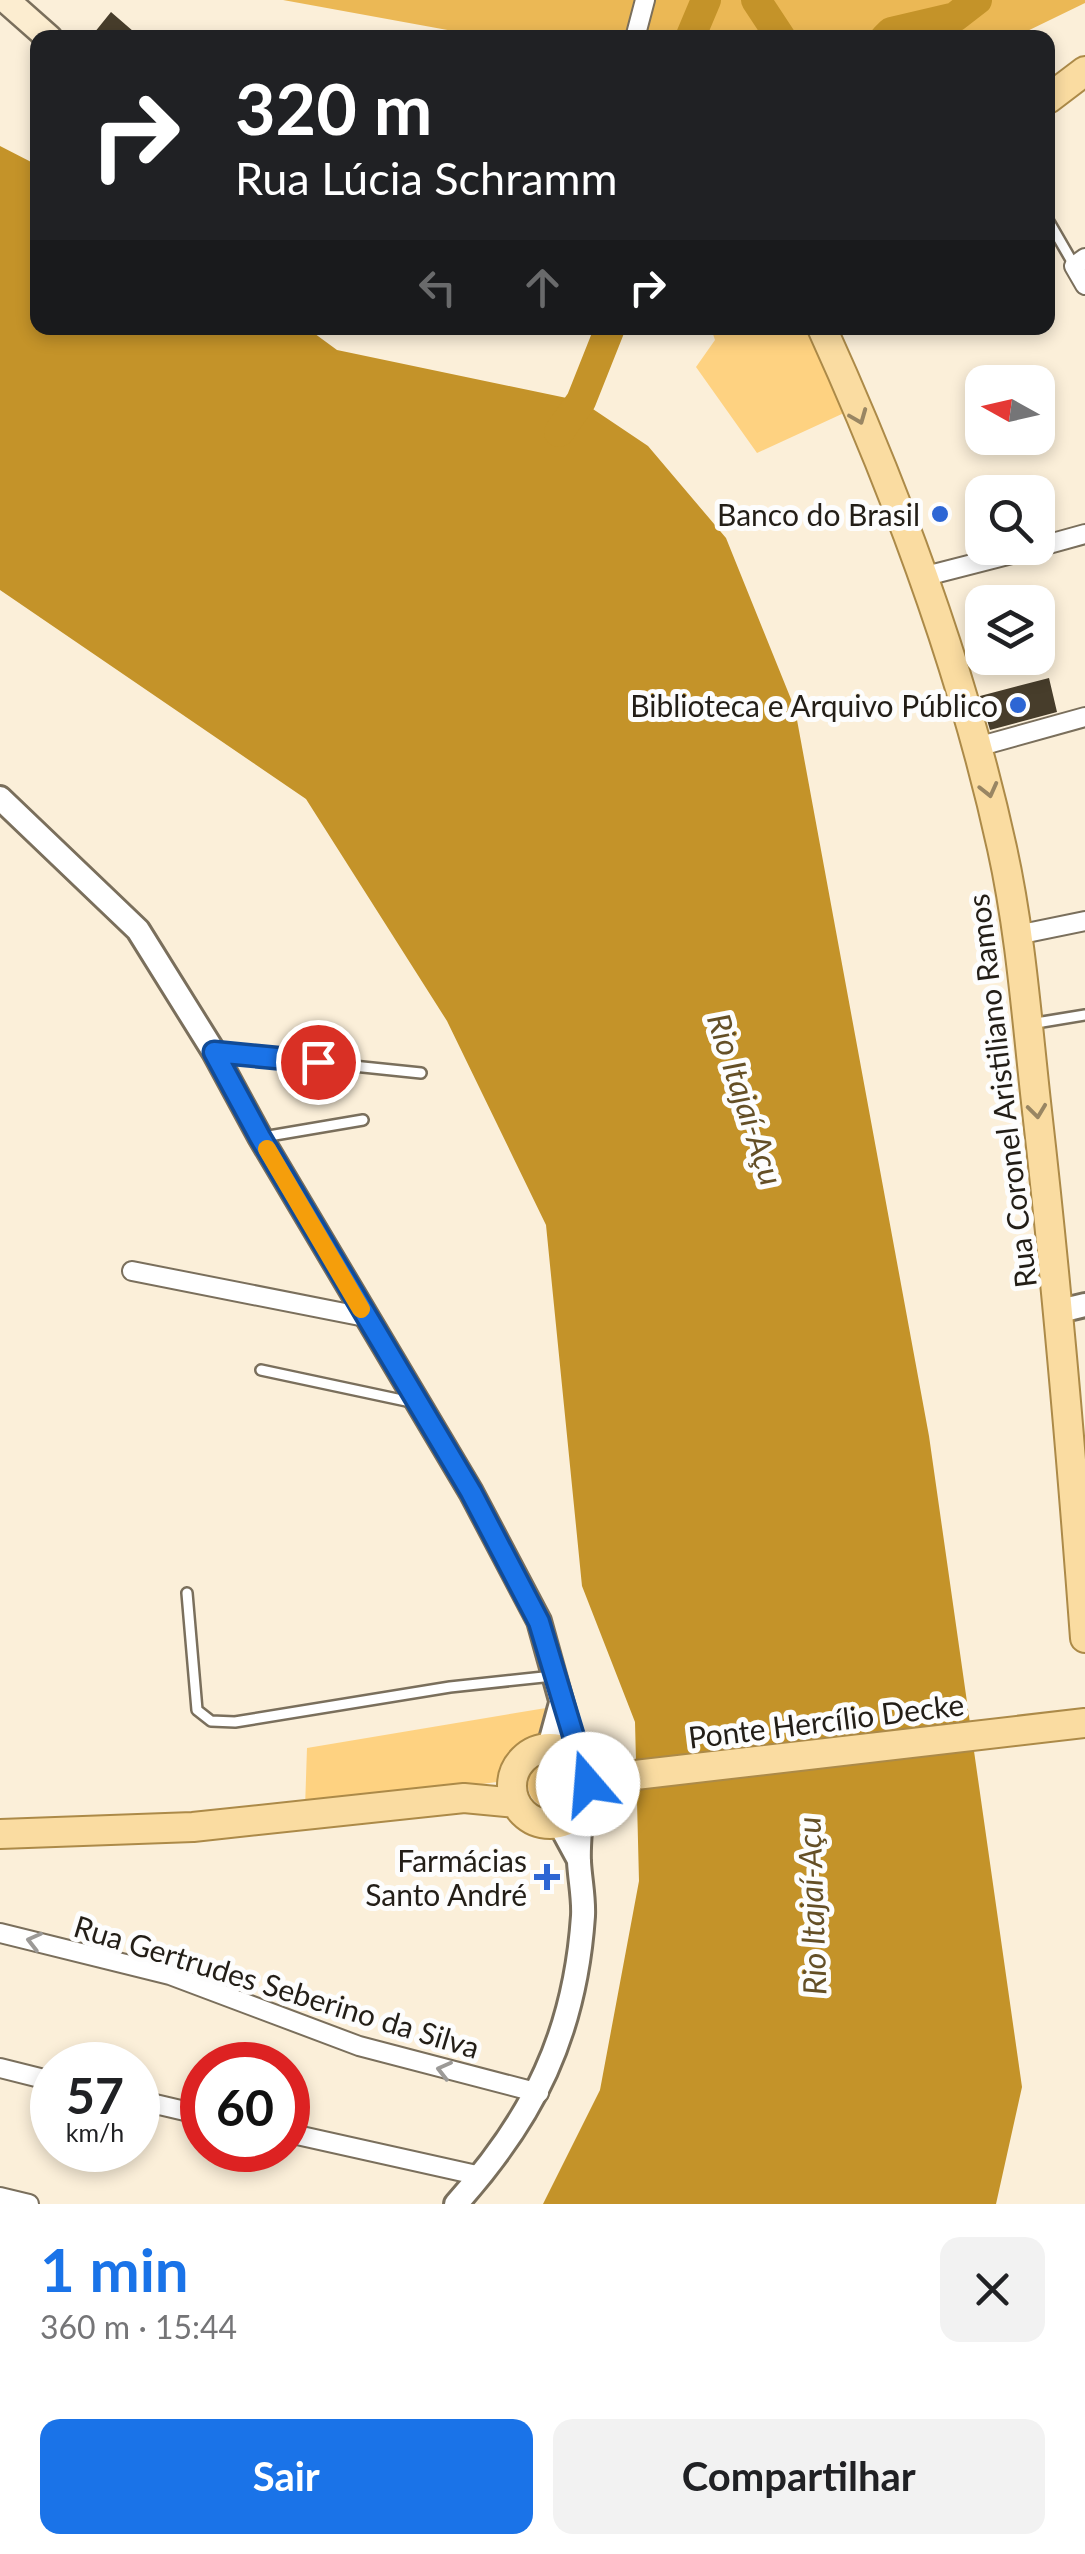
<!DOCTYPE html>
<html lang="pt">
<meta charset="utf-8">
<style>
:root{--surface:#fff;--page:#f2f2f2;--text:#202124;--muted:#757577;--accent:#1a73e8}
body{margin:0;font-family:Lato,sans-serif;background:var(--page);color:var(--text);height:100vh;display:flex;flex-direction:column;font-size:38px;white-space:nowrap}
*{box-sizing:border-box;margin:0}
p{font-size:32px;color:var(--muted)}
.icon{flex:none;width:55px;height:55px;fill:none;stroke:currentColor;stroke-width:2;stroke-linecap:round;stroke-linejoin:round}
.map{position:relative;height:2204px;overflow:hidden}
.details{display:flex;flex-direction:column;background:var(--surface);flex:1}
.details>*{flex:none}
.hud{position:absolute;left:30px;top:30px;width:1025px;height:305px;border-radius:20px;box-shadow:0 5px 15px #0003;background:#202124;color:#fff;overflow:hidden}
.needle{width:65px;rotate:278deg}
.fabs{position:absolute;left:965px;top:365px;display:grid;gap:20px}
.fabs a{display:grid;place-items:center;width:90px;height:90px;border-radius:20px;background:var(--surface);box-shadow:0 5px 15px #0003;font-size:50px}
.speed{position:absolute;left:30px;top:2042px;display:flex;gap:20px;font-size:50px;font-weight:700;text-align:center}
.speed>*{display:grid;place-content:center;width:130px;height:130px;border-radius:50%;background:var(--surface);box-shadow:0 5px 15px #0003;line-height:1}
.speed small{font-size:25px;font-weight:400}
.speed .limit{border:15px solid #d22;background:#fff;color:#111}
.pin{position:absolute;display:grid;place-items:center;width:85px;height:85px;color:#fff;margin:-42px;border:5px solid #fff;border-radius:50%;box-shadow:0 2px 10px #0007}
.me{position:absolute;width:110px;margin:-55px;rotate:342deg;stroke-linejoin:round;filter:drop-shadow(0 0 8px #0008)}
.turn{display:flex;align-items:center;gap:35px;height:210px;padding:0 40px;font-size:45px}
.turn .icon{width:130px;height:130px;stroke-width:2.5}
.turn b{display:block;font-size:70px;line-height:85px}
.lanes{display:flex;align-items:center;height:95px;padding:0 40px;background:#0003;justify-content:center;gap:50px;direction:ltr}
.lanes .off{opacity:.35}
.round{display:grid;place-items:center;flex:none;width:105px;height:105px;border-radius:20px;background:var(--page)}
.head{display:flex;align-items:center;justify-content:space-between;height:170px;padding:0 40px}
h1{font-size:60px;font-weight:700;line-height:75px;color:var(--accent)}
.action{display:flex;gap:20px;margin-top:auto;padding:20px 40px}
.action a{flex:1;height:115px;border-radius:20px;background:var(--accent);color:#fff;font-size:40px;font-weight:700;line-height:115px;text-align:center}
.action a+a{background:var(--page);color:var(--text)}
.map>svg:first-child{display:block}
.green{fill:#fed281}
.forest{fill:#ebb855}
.water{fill:#c49329}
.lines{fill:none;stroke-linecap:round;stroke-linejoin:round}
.river{stroke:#c49329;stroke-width:30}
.building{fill:#473d2b}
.service-casing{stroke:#7a6f5c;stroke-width:14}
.minor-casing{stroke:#7a6f5c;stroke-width:22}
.tertiary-casing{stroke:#7a6f5c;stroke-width:28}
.secondary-casing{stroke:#7a6f5c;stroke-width:30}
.primary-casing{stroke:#ac8a48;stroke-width:32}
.service{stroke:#fff;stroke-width:9}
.minor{stroke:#fff;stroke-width:18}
.tertiary{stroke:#fff;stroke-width:22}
.secondary{stroke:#fcedd0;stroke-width:25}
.primary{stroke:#fadca1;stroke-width:28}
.oneway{stroke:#998663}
.oneway2{stroke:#9c9a97}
.route-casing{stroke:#114b97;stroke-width:25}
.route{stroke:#1a73e8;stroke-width:18}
.slow{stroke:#f59e0b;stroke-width:18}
.poi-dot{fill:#2d66d4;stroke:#fdfdfd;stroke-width:4}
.labels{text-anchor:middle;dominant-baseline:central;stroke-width:10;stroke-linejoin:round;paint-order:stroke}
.poi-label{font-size:30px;fill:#231e17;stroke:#fdfdfd;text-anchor:end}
.street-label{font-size:30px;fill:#231e17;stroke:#fdfdfd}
.water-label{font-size:32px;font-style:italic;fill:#644f26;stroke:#fdfdfd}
</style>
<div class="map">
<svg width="1085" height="2204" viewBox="0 0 1085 2204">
<rect width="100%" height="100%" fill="#fbefd9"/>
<path class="green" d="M711,328h98l35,85 -87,40 -61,-86 19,-27z
M552,1707l-1,32 -41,20 -13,23 -192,26 2,-60z
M528 1785a23 23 0 1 1 46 0a23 23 0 1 1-46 0Z"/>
<path class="forest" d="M283,0h802v3l-70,34 -411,1v-4l-35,-1 -3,5h-111l-2,-7z"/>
<path class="water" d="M0,146l37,19 1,163h269l30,22 244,51 67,45 78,92 69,171 134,727 93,651 -26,117h-453l57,-114 39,-209 -4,-159 -53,-136 -36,-361 -99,-204 -141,-222 -306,-209z"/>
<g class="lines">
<path class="river" d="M756,0l25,38
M690,38l16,-38
M885,38l6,-6 64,-15 22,-17
M559,432l22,-31 29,-73"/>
</g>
<path class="building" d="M111,12l30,26h-51z
M1049,678l8,34 -67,18 -10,-34z"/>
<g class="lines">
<g class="service-casing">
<path id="service" d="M1048,220l26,45
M1030,1024l55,-9
M217,1052l204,21
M263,1137l100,-17
M261,1370l150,32
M187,1593l10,117 14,11 24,1 215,-35 103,-11"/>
</g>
<g class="minor-casing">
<path id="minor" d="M635,38l10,-38
M1085,258l-11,8 11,19
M1038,547l47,-13
M922,577l113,-29
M977,747l108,-30
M1017,935l68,-14
M132,1271l233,46
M0,1933l170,42 189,71 180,47
M0,2068l52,13
M138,2100l64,15
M288,2133l193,43
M0,2197l29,7"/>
</g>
<g class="tertiary-casing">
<path id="tertiary" d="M0,798l138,132 76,122 46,85 211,355 68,129 38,137
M1060,1311l25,-6
M549,1747l12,-44
M559,1823l20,37
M456,2204c78,-87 119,-170 127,-288 1,-18 -3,-36 -4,-54 -1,-18 2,-36 2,-54"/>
</g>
<g class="secondary-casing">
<path id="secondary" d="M6,0l43,38"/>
</g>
<g class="primary-casing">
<path id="primary" d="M1048,99l37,-28
M822,328c75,165 141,342 180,520 19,86 25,175 35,263 20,175 35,351 48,527
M512 1786a38 38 0 1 1 76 0a38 38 0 1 1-76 0Z
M584,1768l34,9 467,-54
M0,1834l193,-7 271,-29 52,5"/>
</g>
<use href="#service" class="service"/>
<use href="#minor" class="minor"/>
<use href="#tertiary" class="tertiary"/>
<use href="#secondary" class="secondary"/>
<use href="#primary" class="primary"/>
</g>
<defs><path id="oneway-chevron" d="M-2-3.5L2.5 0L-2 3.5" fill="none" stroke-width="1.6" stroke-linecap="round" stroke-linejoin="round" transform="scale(2.5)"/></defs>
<g class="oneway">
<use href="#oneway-chevron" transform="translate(859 417) rotate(68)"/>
<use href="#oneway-chevron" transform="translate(989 790) rotate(76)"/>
<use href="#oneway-chevron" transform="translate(1037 1111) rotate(83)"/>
</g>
<g class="oneway2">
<use href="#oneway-chevron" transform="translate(34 1941) rotate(-166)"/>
<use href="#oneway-chevron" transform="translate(444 2070) rotate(-166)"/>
</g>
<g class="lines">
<g class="route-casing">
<path id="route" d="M318,1062l-104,-10 46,85 211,355 68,130 49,162"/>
</g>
<use href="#route" class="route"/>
<path class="slow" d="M267,1149l94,160"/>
</g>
<g class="poi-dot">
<circle cx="940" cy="514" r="10"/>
<circle cx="1018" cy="705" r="10"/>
<path d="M542 1862h10v10h10v10h-10v10h-10v-10h-10v-10h10z"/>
</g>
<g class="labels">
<g class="poi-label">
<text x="920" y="514">Banco do Brasil</text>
<text x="998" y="705">Biblioteca e Arquivo Público</text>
<text x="527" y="1860">Farmácias<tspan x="527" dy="34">Santo André</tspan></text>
</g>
<g class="street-label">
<text transform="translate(1001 1091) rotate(-97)">Rua Coronel Aristiliano Ramos</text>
<text transform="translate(826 1720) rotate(-7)">Ponte Hercílio Decke</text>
<text transform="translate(277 1986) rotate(17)">Rua Gertrudes Seberino da Silva</text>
</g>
<g class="water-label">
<text transform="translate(746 1099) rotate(72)">Rio Itajaí-Açu</text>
<text transform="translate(811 1906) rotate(-92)">Rio Itajaí-Açu</text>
</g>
</g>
</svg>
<div class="fabs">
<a><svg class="needle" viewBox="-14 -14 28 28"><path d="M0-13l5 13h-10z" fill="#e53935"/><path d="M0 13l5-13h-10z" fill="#757577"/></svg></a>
<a><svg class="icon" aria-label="search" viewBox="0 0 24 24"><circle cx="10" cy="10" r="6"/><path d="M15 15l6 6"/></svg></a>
<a><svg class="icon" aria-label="layers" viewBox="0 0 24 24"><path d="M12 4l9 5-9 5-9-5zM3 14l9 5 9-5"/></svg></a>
</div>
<div class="speed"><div>57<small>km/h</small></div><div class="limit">60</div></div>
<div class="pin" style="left:318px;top:1062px;background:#d93025"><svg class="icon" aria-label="arrive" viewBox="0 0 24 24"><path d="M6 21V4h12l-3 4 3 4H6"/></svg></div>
<svg class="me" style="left:588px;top:1784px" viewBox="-20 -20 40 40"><circle r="19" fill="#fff"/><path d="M0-13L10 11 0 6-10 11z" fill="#1a73e8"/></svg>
<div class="hud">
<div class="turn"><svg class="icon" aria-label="right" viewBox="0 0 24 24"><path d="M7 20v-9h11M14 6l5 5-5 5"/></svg><div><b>320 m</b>Rua Lúcia Schramm</div></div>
<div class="lanes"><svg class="icon off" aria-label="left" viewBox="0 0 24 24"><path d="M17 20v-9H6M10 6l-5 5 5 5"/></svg><svg class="icon off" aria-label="ahead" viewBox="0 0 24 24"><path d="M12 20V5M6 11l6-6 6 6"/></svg><svg class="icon" aria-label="right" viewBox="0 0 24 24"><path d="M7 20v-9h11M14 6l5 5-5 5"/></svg></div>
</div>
</div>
<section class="details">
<div class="head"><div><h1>1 min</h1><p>360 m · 15:44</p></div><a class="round"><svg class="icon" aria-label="close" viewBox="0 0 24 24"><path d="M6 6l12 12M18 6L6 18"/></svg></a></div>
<div class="action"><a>Sair</a><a>Compartilhar</a></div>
</section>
